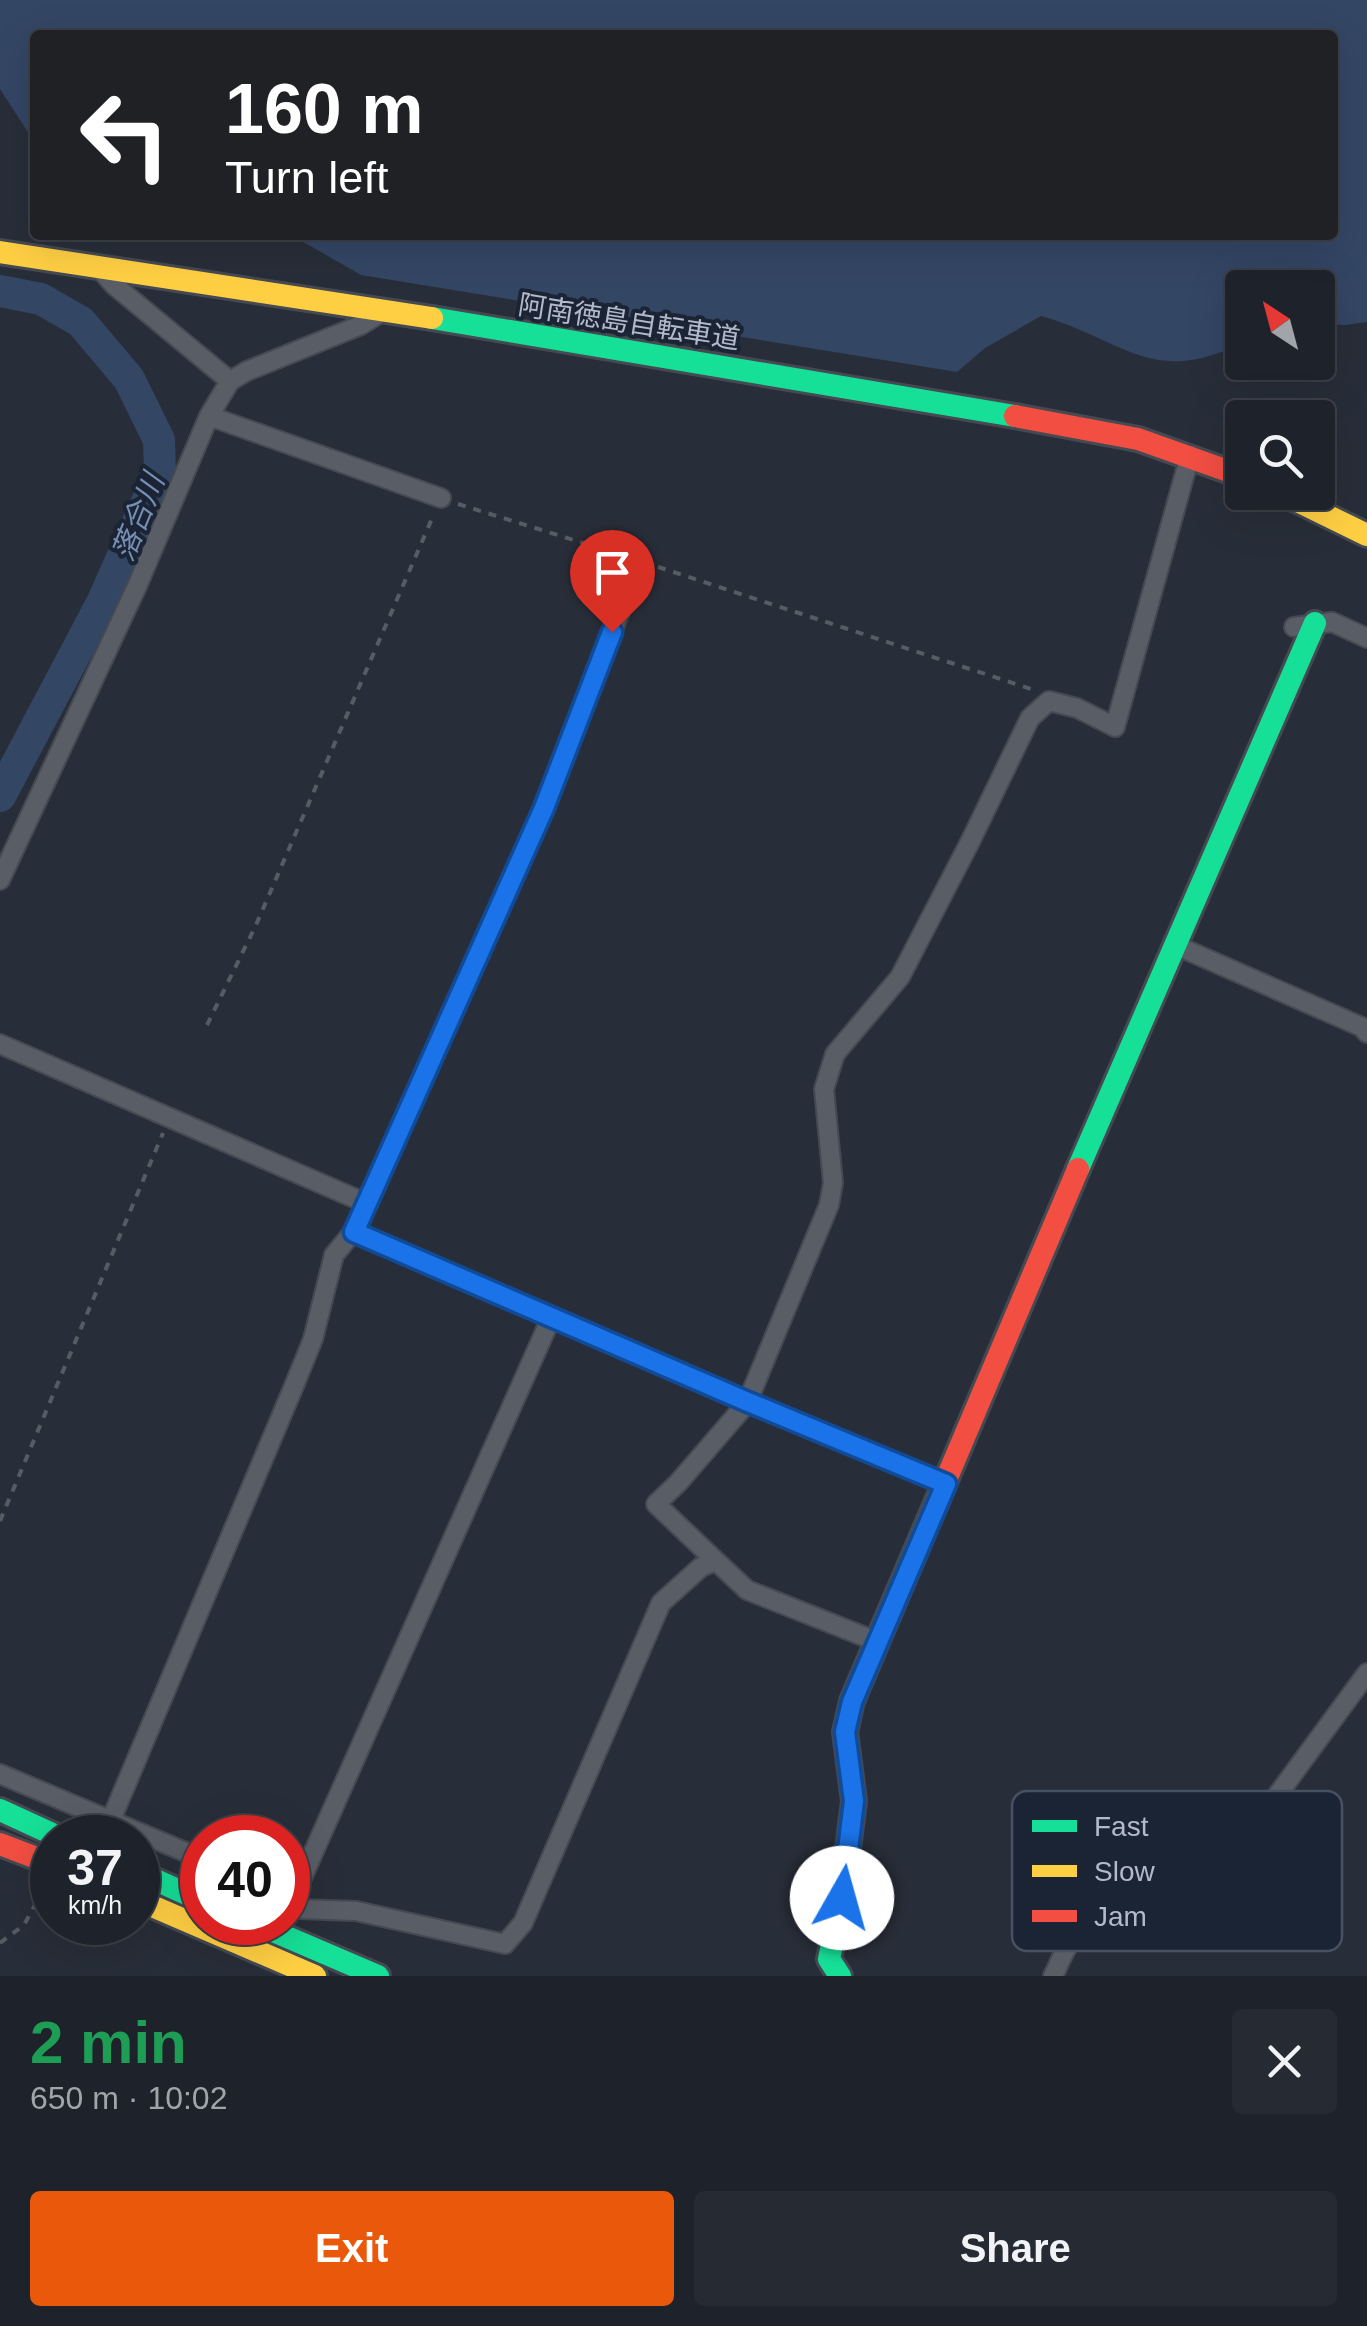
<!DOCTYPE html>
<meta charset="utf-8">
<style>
:root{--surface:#1e222b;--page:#262a33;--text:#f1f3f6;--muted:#a1a4a9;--line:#3c3f47;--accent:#ea580c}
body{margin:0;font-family:Arial,"Noto Sans JP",sans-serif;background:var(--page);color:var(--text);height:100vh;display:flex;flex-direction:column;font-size:38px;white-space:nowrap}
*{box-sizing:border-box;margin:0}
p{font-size:32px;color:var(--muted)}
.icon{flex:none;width:55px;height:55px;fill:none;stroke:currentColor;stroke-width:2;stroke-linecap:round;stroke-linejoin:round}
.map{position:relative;height:1976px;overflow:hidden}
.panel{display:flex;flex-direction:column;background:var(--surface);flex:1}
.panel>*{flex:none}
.hud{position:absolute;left:30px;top:30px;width:1308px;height:210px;border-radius:10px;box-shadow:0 10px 40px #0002,0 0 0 2px var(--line);background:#202124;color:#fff;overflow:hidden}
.needle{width:65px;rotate:324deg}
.fabs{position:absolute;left:1225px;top:270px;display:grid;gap:20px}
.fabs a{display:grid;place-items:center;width:110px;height:110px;border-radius:10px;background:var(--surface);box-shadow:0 10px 40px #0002,0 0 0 2px var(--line);font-size:50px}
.speed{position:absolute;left:30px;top:1815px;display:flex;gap:20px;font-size:50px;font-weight:700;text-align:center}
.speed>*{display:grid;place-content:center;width:130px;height:130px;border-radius:50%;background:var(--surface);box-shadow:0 10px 40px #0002,0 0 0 2px var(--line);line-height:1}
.speed small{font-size:25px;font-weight:400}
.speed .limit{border:15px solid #d22;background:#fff;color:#111}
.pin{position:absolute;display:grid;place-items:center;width:85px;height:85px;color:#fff;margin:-102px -42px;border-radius:50% 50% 50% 0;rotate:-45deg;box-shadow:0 0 10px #0007}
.pin .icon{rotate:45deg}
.me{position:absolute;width:110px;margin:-55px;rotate:7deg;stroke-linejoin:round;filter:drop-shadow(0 0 8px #0008)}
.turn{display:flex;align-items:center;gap:35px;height:210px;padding:0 30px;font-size:45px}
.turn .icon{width:130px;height:130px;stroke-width:2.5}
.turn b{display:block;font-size:70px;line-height:85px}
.round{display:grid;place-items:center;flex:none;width:105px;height:105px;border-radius:10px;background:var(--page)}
.headline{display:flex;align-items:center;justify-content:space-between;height:170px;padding:0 30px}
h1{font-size:60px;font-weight:700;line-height:75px;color:#1e9e55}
.action{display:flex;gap:20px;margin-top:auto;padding:20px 30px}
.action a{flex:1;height:115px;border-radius:10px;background:var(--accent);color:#fff;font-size:40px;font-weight:700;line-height:115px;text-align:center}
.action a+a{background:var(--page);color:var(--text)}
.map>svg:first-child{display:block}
.water{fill:#334664}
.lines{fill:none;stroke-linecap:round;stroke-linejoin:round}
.river{stroke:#334664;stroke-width:32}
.street-casing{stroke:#454951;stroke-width:22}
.fast-casing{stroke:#454951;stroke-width:28}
.slow-casing{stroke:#454951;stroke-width:28}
.jam-casing{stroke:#454951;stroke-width:28}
.path{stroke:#565c64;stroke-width:4;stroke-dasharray:8 8;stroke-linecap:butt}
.street{stroke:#595d66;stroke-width:18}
.fast{stroke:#16e098;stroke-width:22}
.slow{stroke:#ffcf43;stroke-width:22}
.jam{stroke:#f24e42;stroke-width:22}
.route-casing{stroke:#114b97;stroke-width:25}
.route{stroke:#1a73e8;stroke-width:18}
.labels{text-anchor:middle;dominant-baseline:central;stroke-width:8;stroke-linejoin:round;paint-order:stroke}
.street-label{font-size:28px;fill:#b2baca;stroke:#1b2434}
.water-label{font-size:30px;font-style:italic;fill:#778fb4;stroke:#1b2434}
.key{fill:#1b2434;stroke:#485161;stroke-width:2.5}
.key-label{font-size:28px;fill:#b2baca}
</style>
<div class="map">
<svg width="1367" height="1976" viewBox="0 0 1367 1976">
<rect width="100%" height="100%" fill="#282e39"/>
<path class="water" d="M0,0h1367v322l-22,3 -27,-2v-35h-76v55c-92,45 -120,-5 -201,-27l-56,32 -28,24 -596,-97 -70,-40h1041v-200h-1297v108l-35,-54z"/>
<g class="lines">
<path class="river" d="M0,291l41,8 40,23 48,57 30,61 1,33 -58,130 -102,193"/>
<g class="street-casing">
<path id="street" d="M96,265l18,20 116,96
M209,416l232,82
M1294,627l38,-5 35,16
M0,880l138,-296 71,-168 21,-35 17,-10 114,-46 21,-13
M1175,945l187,82 5,6
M0,1044l368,160
M353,1232l394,171 199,81
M716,1561l-60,-57 22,-21 69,-80 82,-198 4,-22 -9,-94 11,-35 65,-77 70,-135 60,-124 19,-17 28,7 38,19 75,-272
M0,1774l202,85
M111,1820l183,-434 19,-47 21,-84 19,-23 15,-28 175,-396 97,-247
M288,1905l10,4 58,2 149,33 18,-21 138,-320 40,-36 15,-6 31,29 131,52
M290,1905l261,-587
M1053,1976c6,-11 10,-24 18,-35 29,-45 78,-2 122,-31l174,-237"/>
</g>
<g class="fast-casing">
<path id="fast" d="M432,318l583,98
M1078,1169l237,-546
M0,1810l61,28
M138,1872l64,29
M252,1922l126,54
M840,1976l-11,-17 13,-62 12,-96 -9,-69 7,-31 77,-181"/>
</g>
<g class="slow-casing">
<path id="slow" d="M0,252l432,66
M1279,492l88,43
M138,1900l177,76"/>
</g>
<g class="jam-casing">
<path id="jam" d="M1015,416l123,23 104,37
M929,1520l149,-351
M0,1844l52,20"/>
</g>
<path class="path" d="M458,504l167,52
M658,567l376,123
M207,1025l49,-100 178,-411
M0,1521l163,-388
M0,1943l24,-18 20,-37"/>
<use href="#street" class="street"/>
<use href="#fast" class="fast"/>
<use href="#slow" class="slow"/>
<use href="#jam" class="jam"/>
</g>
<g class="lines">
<g class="route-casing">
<path id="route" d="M612,632l-68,176 -190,424 394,170 198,82 -94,218 -7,30 9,69 -12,97"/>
</g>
<use href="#route" class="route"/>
</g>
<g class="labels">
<g class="street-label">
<text transform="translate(629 322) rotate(9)">阿南徳島自転車道</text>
</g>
<g class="water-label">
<text transform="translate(138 517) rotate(-68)">落合川</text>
</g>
</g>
<rect x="1012" y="1791" width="330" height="160" rx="15" class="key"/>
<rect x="1032" y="1820" width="45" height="12" fill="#16e098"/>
<rect x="1032" y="1865" width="45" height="12" fill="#ffcf43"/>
<rect x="1032" y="1910" width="45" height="12" fill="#f24e42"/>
<g class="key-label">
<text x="1094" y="1836">Fast</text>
<text x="1094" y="1881">Slow</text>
<text x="1094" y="1926">Jam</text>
</g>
</svg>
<div class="fabs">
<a><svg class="needle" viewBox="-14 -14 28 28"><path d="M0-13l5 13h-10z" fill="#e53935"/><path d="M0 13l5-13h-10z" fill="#a1a4a9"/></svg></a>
<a><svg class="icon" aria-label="search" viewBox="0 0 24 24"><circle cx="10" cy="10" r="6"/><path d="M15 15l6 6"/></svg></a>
</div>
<div class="speed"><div>37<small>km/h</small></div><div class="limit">40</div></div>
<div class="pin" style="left:612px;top:632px;background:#d93025"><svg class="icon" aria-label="arrive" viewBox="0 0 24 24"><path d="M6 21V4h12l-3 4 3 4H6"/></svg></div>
<svg class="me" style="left:842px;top:1898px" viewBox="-20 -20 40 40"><circle r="19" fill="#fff"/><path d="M0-13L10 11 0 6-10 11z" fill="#1a73e8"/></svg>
<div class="hud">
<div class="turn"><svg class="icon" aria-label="left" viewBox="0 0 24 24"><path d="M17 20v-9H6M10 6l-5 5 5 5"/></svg><div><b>160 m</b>Turn left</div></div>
</div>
</div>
<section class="panel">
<div class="headline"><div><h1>2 min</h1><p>650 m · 10:02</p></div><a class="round"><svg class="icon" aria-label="close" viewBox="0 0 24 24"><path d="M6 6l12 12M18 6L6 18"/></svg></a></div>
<div class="action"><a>Exit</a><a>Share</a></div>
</section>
